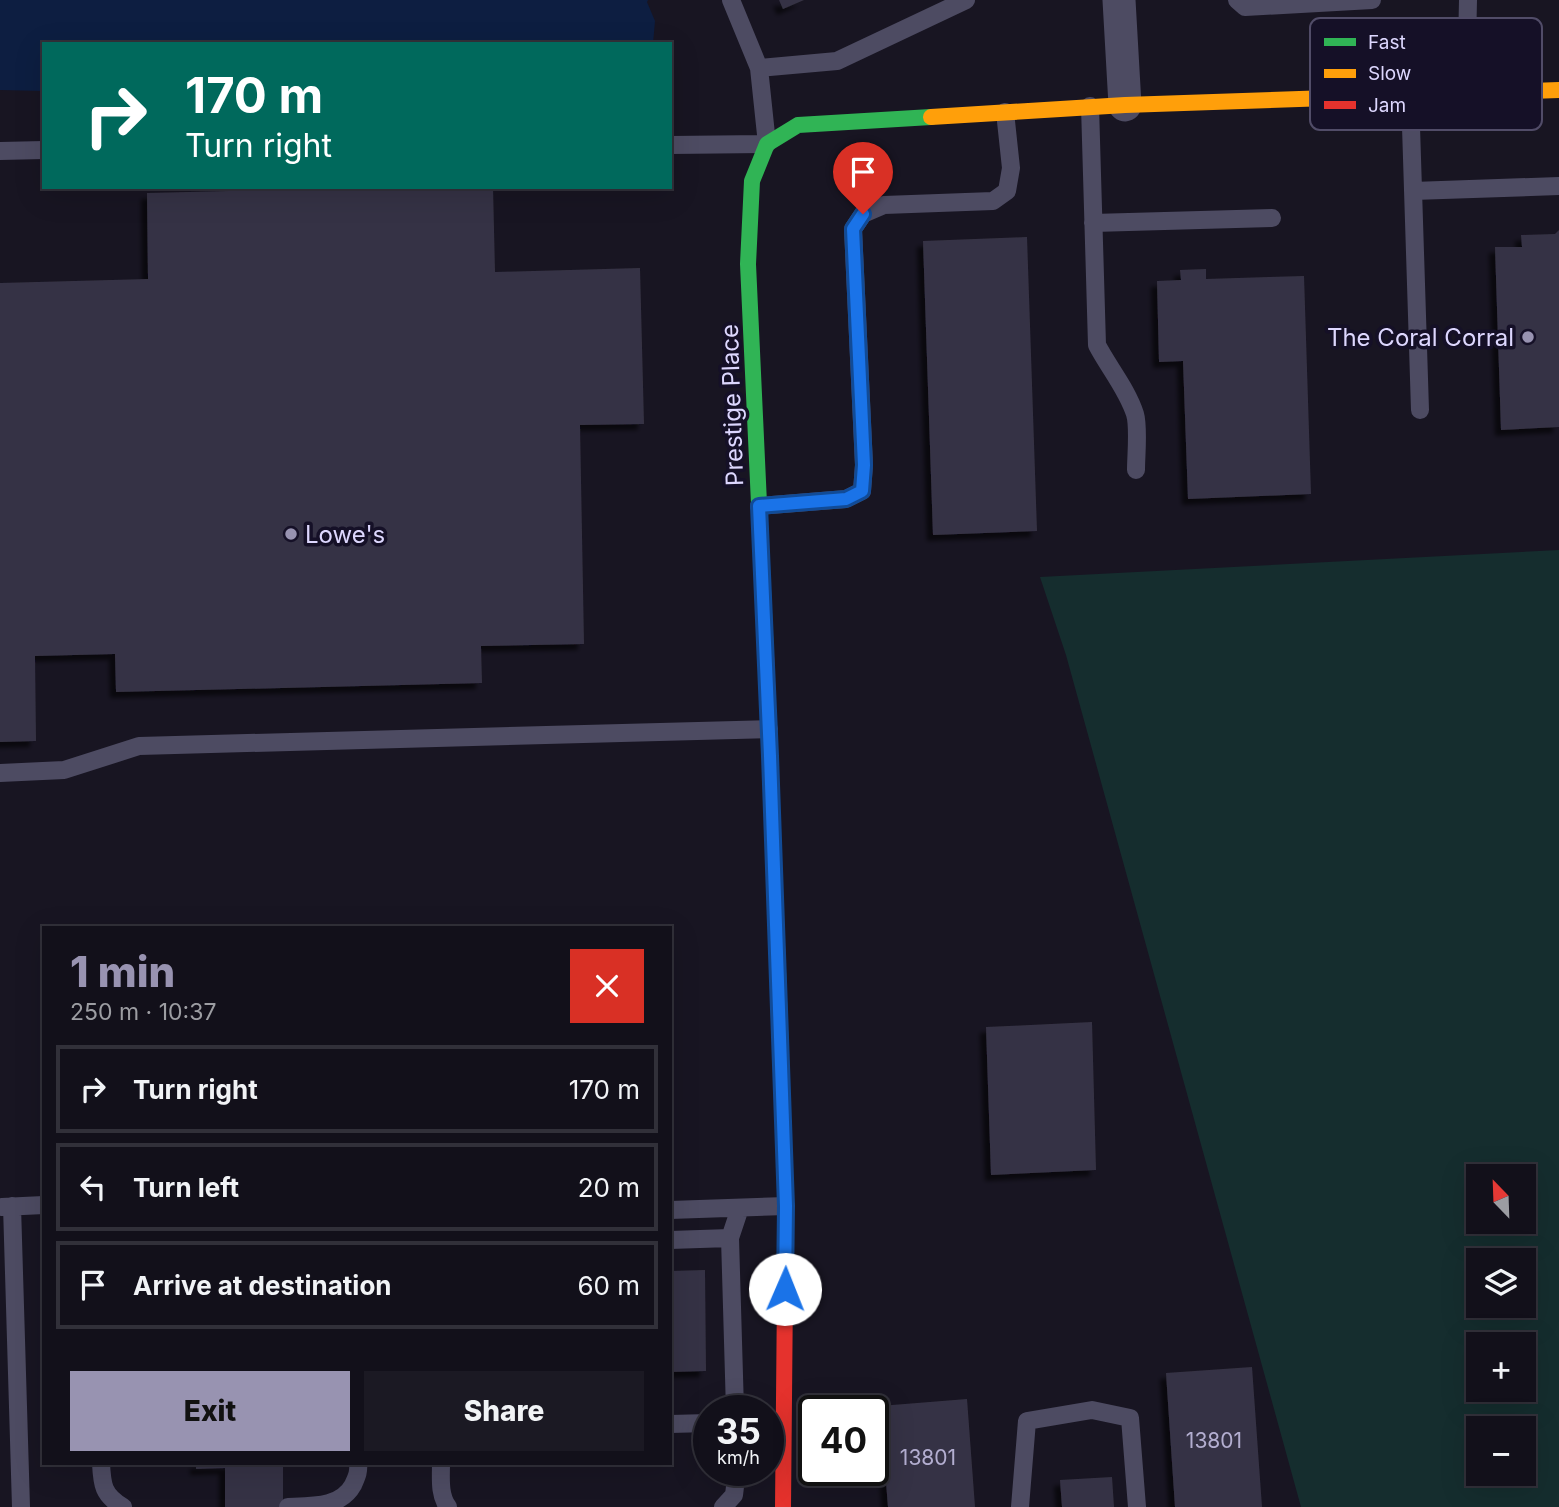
<!DOCTYPE html>
<meta charset="utf-8">
<style>
:root{--surface:#12101a;--page:#1b1923;--text:#f1f3f6;--muted:#9c9da2;--line:#313039;--accent:#9893b1}
body{margin:0;font-family:Inter,sans-serif;background:var(--page);color:var(--text);height:100vh;display:flex;flex-direction:column;font-size:26px;white-space:nowrap}
*{box-sizing:border-box;margin:0}
p{font-size:23px;color:var(--muted)}
.icon{flex:none;width:38px;height:38px;fill:none;stroke:currentColor;stroke-width:2;stroke-linecap:round;stroke-linejoin:round}
.map{position:relative;flex:1;overflow:hidden}
.details{position:absolute;left:42px;top:926px;width:630px;height:539px;display:flex;flex-direction:column;background:var(--surface);border-radius:0px;box-shadow:0 7px 28px #0002,0 0 0 2px var(--line)}
.details>*{flex:none}
.hud{position:absolute;left:42px;top:42px;width:630px;height:147px;border-radius:0px;box-shadow:0 7px 28px #0002,0 0 0 2px var(--line);background:#00695c;color:#fff;overflow:hidden}
.needle{width:46px;rotate:337deg}
.buttons{position:absolute;left:1466px;top:1164px;display:grid;gap:14px}
.buttons a{display:grid;place-items:center;width:70px;height:70px;border-radius:0px;background:var(--surface);box-shadow:0 7px 28px #0002,0 0 0 2px var(--line);font-size:35px}
.speed{position:absolute;left:693px;top:1395px;display:flex;gap:14px;font-size:35px;font-weight:700;text-align:center}
.speed>*{display:grid;place-content:center;width:91px;height:91px;border-radius:50%;background:var(--surface);box-shadow:0 7px 28px #0002,0 0 0 2px var(--line);line-height:1}
.speed small{font-size:18px;font-weight:400}
.speed .limit{border:4px solid #111;border-radius:10px;background:#fff;color:#111}
.pin{position:absolute;display:grid;place-items:center;width:60px;height:60px;color:#fff;margin:-72px -30px;border-radius:50% 50% 50% 0;rotate:-45deg;box-shadow:0 0 7px #0007}
.pin .icon{rotate:45deg}
.me{position:absolute;width:77px;margin:-38px;rotate:1deg;stroke-linejoin:round;filter:drop-shadow(0 0 5px #0008)}
.turn{display:flex;align-items:center;gap:24px;height:147px;padding:0 28px;font-size:32px}
.turn .icon{width:91px;height:91px;stroke-width:2.5}
.turn b{display:block;font-size:49px;line-height:60px}
.round{display:grid;place-items:center;flex:none;width:74px;height:74px;border-radius:0px;background:var(--page)}
.head{display:flex;align-items:center;justify-content:space-between;height:119px;padding:0 28px}
h1{font-size:42px;font-weight:800;line-height:52px;color:var(--accent)}
.cta{display:flex;gap:14px;margin-top:auto;padding:14px 28px}
.cta a{flex:1;height:80px;border-radius:0px;background:var(--accent);color:#111;font-size:28px;font-weight:800;line-height:80px;text-align:center}
.cta a+a{background:var(--page);color:var(--text)}
ul{padding:0;list-style:none}
li{display:flex;align-items:center;gap:21px;height:88px;margin:0 14px 10px;padding:0 14px;border:4px solid var(--line);border-radius:0px}
li div{flex:1}
li b{display:block;font-size:26px}
li em{font-style:normal}
.map>svg:first-child{display:block}
.green{fill:#152d2e;fill-rule:evenodd}
.water{fill:#0d1e41}
.building{fill:#363344;filter:url(#shadow)}
.lines{fill:none;stroke-linecap:round;stroke-linejoin:round}
.lane{stroke:#4d4b62;stroke-width:18}
.street{stroke:#4d4b62;stroke-width:33}
.fast{stroke:#30b455;stroke-width:16}
.slow{stroke:#ff9f0a;stroke-width:16}
.jam{stroke:#e5322d;stroke-width:16}
.route-casing{stroke:#114b97;stroke-width:18}
.route{stroke:#1a73e8;stroke-width:12}
.poi-dot{fill:#9893b1;stroke:#151027;stroke-width:2.5}
.labels{text-anchor:middle;dominant-baseline:central;stroke-width:7;stroke-linejoin:round;paint-order:stroke}
.number-label{font-size:21px;fill:#b3aed0}
.poi-label{font-size:24px;fill:#ddd7fe;stroke:#151027;text-anchor:end}
.street-label{font-size:24px;fill:#ddd7fe;stroke:#151027}
.key{fill:#151027;stroke:#514c68;stroke-width:2}
.key-label{font-size:19px;fill:#ddd7fe}
</style>
<div class="map">
<svg width="1559" height="1507" viewBox="0 0 1559 1507">
<defs>
<filter id="shadow"><feDropShadow dx="-6" dy="6" stdDeviation="2" flood-color="#0009"/></filter>
</defs>
<rect width="100%" height="100%" fill="#181522"/>
<path class="green" d="M1559,550v957h-258l-235,-852 -26,-78zM1479,1176h45v46h-45zM1479,1260h45v46h-45zM1479,1344h45v46h-45zM1524,1428v46h-45v-46z"/>
<path class="water" d="M0,0h648l-1,2 8,19 -2,23h-609v47l-44,-1z"/>
<path class="building" d="M779,0h25l-21,9z
M400,187h93l2,85 145,-4 4,156 -64,1 4,219 -103,2 1,37 -366,9 -1,-38 -80,2 1,85 -36,1v-459l148,-4 -1,-86z
M1559,230v197l-58,3 -6,-183h27l-1,-12 34,-1z
M1027,237l10,294 -104,4 -10,-294z
M1206,269v10l98,-3 7,218 -123,5 -5,-138 -24,1 -2,-81 24,-1 -1,-10z
M1092,1022l4,148 -105,5 -5,-148z
M705,1270l1,101 -36,1v-101z
M1252,1367l10,140h-87l-9,-134z
M967,1399l8,108h-87l-8,-101z
M196,1463h87v44h-58v-39l-29,1z
M1112,1477l2,30h-52l-2,-27z"/>
<g class="lines">
<path class="lane" d="M731,0l28,68
M1237,0l8,7 127,-7
M1466,93l2,-93
M1410,95l10,315
M1090,106l7,239c12,23 30,44 38,69 4,13 1,41 1,56
M670,145l97,-1 -8,-76 78,-7 129,-61
M0,151l44,-1
M1413,191l146,-5
M1093,223l179,-5
M759,506l87,-7 16,-8 2,-26 -11,-236 10,-15 21,-9 109,-4 14,-10 4,-23 -6,-56
M0,773l64,-3 75,-24 630,-17
M12,1206l9,301
M2,1207l42,-2
M670,1210l116,-4
M670,1240l60,-2
M735,1410l-5,-172 10,-30
M670,1424l39,-1
M101,1463c1,22 2,32 22,44
M441,1463c0,15 -2,32 7,44
M288,1507c26,-1 53,0 65,-22 4,-9 6,-13 5,-22
M723,1507l11,-12 3,-25
M1020,1507l7,-86 65,-11 38,8 7,89"/>
<path class="street" d="M1119,0l6,105"/>
<path class="fast" d="M766,656l-18,-392 4,-83 15,-37 31,-19 133,-8
M778,971l8,235 -1,84"/>
<path class="slow" d="M931,117l194,-12 434,-15"/>
<path class="jam" d="M766,656l12,315
M783,1507l2,-217"/>
</g>
<g class="lines">
<g class="route-casing">
<path id="route" d="M785,1289l1,-83 -16,-450 -11,-250 87,-7 16,-8 2,-26 -11,-236 10,-15"/>
</g>
<use href="#route" class="route"/>
</g>
<g class="poi-dot">
<circle cx="1528" cy="337" r="7"/>
<circle cx="291" cy="534" r="7"/>
</g>
<g class="labels">
<g class="number-label">
<text x="1214" y="1440">13801</text>
<text x="928" y="1457">13801</text>
</g>
<g class="poi-label">
<text x="1514" y="337">The Coral Corral</text>
<text x="305" y="534" text-anchor="start">Lowe's</text>
</g>
<g class="street-label">
<text transform="translate(732 405) rotate(-92)">Prestige Place</text>
</g>
</g>
<rect x="1310" y="18" width="232" height="112" rx="10" class="key"/>
<rect x="1324" y="38" width="32" height="8" fill="#30b455"/>
<rect x="1324" y="69" width="32" height="9" fill="#ff9f0a"/>
<rect x="1324" y="101" width="32" height="8" fill="#e5322d"/>
<g class="key-label">
<text x="1368" y="49">Fast</text>
<text x="1368" y="80">Slow</text>
<text x="1368" y="112">Jam</text>
</g>
</svg>
<div class="buttons">
<a><svg class="needle" viewBox="-14 -14 28 28"><path d="M0-13l5 13h-10z" fill="#e53935"/><path d="M0 13l5-13h-10z" fill="#9c9da2"/></svg></a>
<a><svg class="icon" aria-label="layers" viewBox="0 0 24 24"><path d="M12 4l9 5-9 5-9-5zM3 14l9 5 9-5"/></svg></a>
<a>+</a>
<a>−</a>
</div>
<div class="speed"><div>35<small>km/h</small></div><div class="limit">40</div></div>
<div class="pin" style="left:863px;top:214px;background:#d93025"><svg class="icon" aria-label="arrive" viewBox="0 0 24 24"><path d="M6 21V4h12l-3 4 3 4H6"/></svg></div>
<svg class="me" style="left:785px;top:1289px" viewBox="-20 -20 40 40"><circle r="19" fill="#fff"/><path d="M0-13L10 11 0 6-10 11z" fill="#1a73e8"/></svg>
<div class="hud">
<div class="turn"><svg class="icon" aria-label="right" viewBox="0 0 24 24"><path d="M7 20v-9h11M14 6l5 5-5 5"/></svg><div><b>170 m</b>Turn right</div></div>
</div>
<section class="details">
<div class="head"><div><h1>1 min</h1><p>250 m · 10:37</p></div><a class="round" style="background:#d93025;color:#fff"><svg class="icon" aria-label="close" viewBox="0 0 24 24"><path d="M6 6l12 12M18 6L6 18"/></svg></a></div>
<ul>
<li><svg class="icon" aria-label="right" viewBox="0 0 24 24"><path d="M7 20v-9h11M14 6l5 5-5 5"/></svg><div><b>Turn right</b></div><em>170 m</em></li>
<li><svg class="icon" aria-label="left" viewBox="0 0 24 24"><path d="M17 20v-9H6M10 6l-5 5 5 5"/></svg><div><b>Turn left</b></div><em>20 m</em></li>
<li><svg class="icon" aria-label="arrive" viewBox="0 0 24 24"><path d="M6 21V4h12l-3 4 3 4H6"/></svg><div><b>Arrive at destination</b></div><em>60 m</em></li>
</ul>
<div class="cta"><a>Exit</a><a>Share</a></div>
</section>
</div>
